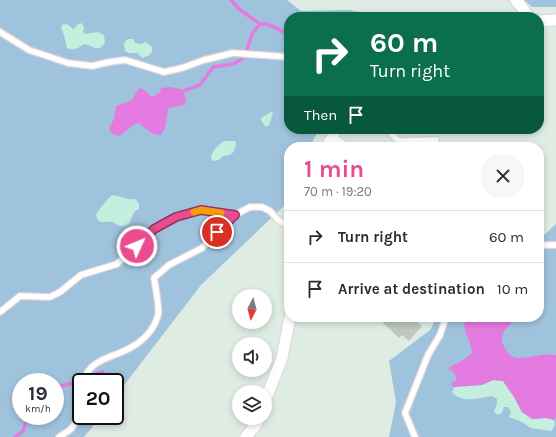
<!DOCTYPE html>
<meta charset="utf-8">
<style>
:root{--surface:#fff;--page:#f7f7f7;--text:#2b2b33;--muted:#7c7c81;--line:#e1e1e2;--accent:#ea4d8f}
body{margin:0;font-family:Karla,sans-serif;background:var(--page);color:var(--text);height:100vh;display:flex;flex-direction:column;font-size:15px;white-space:nowrap}
*{box-sizing:border-box;margin:0}
p{font-size:13px;color:var(--muted)}
.icon{flex:none;width:22px;height:22px;fill:none;stroke:currentColor;stroke-width:2;stroke-linecap:round;stroke-linejoin:round}
.map{position:relative;flex:1;overflow:hidden}
.side{position:absolute;left:284px;top:142px;width:260px;height:180px;display:flex;flex-direction:column;background:var(--surface);border-radius:16px;box-shadow:0 2px 6px #0003}
.side>*{flex:none}
.hud{position:absolute;left:284px;top:12px;width:260px;height:122px;border-radius:16px;box-shadow:0 2px 6px #0003;background:#0b6e4f;color:#fff;overflow:hidden}
.needle{width:26px;rotate:186deg}
.buttons{position:absolute;left:232px;top:289px;display:grid;gap:8px}
.buttons a{display:grid;place-items:center;width:40px;height:40px;border-radius:50%;background:var(--surface);box-shadow:0 2px 6px #0003;font-size:20px}
.speed{position:absolute;left:12px;top:373px;display:flex;gap:8px;font-size:20px;font-weight:700;text-align:center}
.speed>*{display:grid;place-content:center;width:52px;height:52px;border-radius:50%;background:var(--surface);box-shadow:0 2px 6px #0003;line-height:1}
.speed small{font-size:10px;font-weight:400}
.speed .limit{border:2px solid #111;border-radius:6px;background:#fff;color:#111}
.pin{position:absolute;display:grid;place-items:center;width:34px;height:34px;color:#fff;margin:-17px;border:2px solid #fff;border-radius:50%;box-shadow:0 1px 4px #0007}
.me{position:absolute;width:44px;margin:-22px;rotate:46deg;stroke-linejoin:round;filter:drop-shadow(0 0 3px #0008)}
.turn{display:flex;align-items:center;gap:14px;height:84px;padding:0 20px;font-size:18px}
.turn .icon{width:52px;height:52px;stroke-width:2.5}
.turn b{display:block;font-size:28px;line-height:34px}
.then{display:flex;align-items:center;height:38px;padding:0 20px;background:#0003;gap:8px;font-size:15px}
.round{display:grid;place-items:center;flex:none;width:42px;height:42px;border-radius:16px;background:var(--page)}
.overview{display:flex;align-items:center;justify-content:space-between;height:68px;padding:0 20px}
h1{font-size:24px;font-weight:700;line-height:30px;color:var(--accent)}
ul{padding:0;list-style:none}
li{display:flex;align-items:center;gap:12px;height:52px;padding:0 20px;border-top:1px solid var(--line)}
li div{flex:1}
li b{display:block;font-size:15px}
li em{font-style:normal}
.map>svg:first-child{display:block}
.green{fill:#a0c3dd;fill-rule:evenodd}
.sand{fill:#c4eede}
.water{fill:#e47be1}
.lines{fill:none;stroke-linecap:round;stroke-linejoin:round}
.stream{stroke:#e47be1;stroke-width:3.5}
.building{fill:#bec7c0}
.service-casing{stroke:#e2d4da;stroke-width:8}
.minor-casing{stroke:#e2d4da;stroke-width:13}
.service{stroke:#fff;stroke-width:5.5}
.minor{stroke:#fff;stroke-width:11}
.route-casing{stroke:#98325d;stroke-width:10}
.route{stroke:#ea4d8f;stroke-width:7}
.slow{stroke:#f59e0b;stroke-width:7}
</style>
<div class="map">
<svg width="556" height="437" viewBox="0 0 556 437">
<rect width="100%" height="100%" fill="#dfece3"/>
<path class="green" d="M0,0h287l14,11 47,-1 43,7h-102v112h30l-9,18h-21v46l-5,13 -83,79 -86,112v-15h-34v34h20l-17,21h-84zM21,382h34v34h-34z
M524,0h32v7h-24z
M556,224v213h-167l7,-35 -7,-41 41,-31 7,-13h102v-82l4,1z"/>
<path class="sand" d="M81,23l3,4 -1,6 3,1 12,-2 6,3 1,8c-8,10 -10,3 -21,1 -6,4 -9,7 -17,4l-3,-13 -3,-7 1,-3 5,-1 6,5 2,-1 3,-4z
M128,39h5l2,4 5,1 6,-2 6,5v5l-4,4 -6,2 -4,-5h-9l-4,-2c-1,-6 -2,-9 3,-12z
M271,112l2,1 -4,12 -3,2 -4,-5 -1,-4z
M224,141h11l1,2c-1,9 -4,13 -13,13l-4,4 -6,1 -2,-2c0,-8 7,-14 13,-18z
M112,195c9,1 14,5 23,4l4,5v5l-5,3 -5,12c-10,4 -9,1 -17,-2 -4,-1 -9,1 -14,-1l-2,-6c2,-5 12,-16 16,-20z
M493,380l10,1 11,16 8,15 10,7 14,-1 8,2 1,5 -4,6 -20,-3 -9,-6 -13,-5 2,-5 -3,-5h-4l-2,6c-4,2 -6,2 -8,-2l3,-7v-5l-5,-3c-16,2 -26,8 -40,-3l2,-6 28,-2z"/>
<path class="water" d="M170,87l16,3 -2,5 2,4 -1,6 -16,3c-4,11 -1,18 -8,27l-8,-1 -15,-11c-9,3 -11,9 -19,13l-7,-2 -3,-6 5,-9 2,-13 16,-6 7,-12 6,2 5,6h4l6,-4 1,-4z
M466,317h55c-9,4 -16,11 -19,20 -1,4 1,8 3,11 7,16 23,8 36,7 4,-1 10,0 15,0v63l-2,2 -8,-2 -14,1 -10,-7 -8,-15 -11,-16 -10,-1 -11,5 -28,2 -4,-3 7,-4 -3,-7 -6,-5 17,-9 7,-6c0,-12 -12,-23 -6,-36z"/>
<g class="lines">
<path class="stream" d="M231,0l8,9 21,15h6l8,3 15,8
M186,90l14,-5 13,-18 20,-3 9,-5 5,-9 5,-16 8,-10
M55,387l15,-3 10,-5 23,-7
M15,437l8,-6 5,-15"/>
</g>
<path class="building" d="M377,317h35l10,9 -13,15 -7,-6 -3,3z"/>
<g class="lines">
<g class="service-casing">
<path id="service" d="M0,32l29,18 39,13 24,3 17,-4 16,-2 39,12 18,-4 22,-8 29,-7 56,4
M386,129l13,12 37,-1
M332,136l17,11
M539,245h17
M0,312l20,-16 30,1 10,-5 21,-17 36,-11 37,-35 22,-12 25,-7 34,5 15,-8h12l8,4 8,9 11,6
M84,382c3,-21 26,-24 42,-32 15,-7 28,-19 32,-35 2,-7 -3,-29 -4,-37l15,-13 33,-17 33,-33
M59,437l11,-7 11,-14
M415,437l-10,-24 23,-58 12,-20 6,-18"/>
</g>
<g class="minor-casing">
<path id="minor" d="M516,0l13,17
M539,21l17,-1
M326,147l11,-18
M265,401l17,-43 8,-41
M246,437l11,-14 2,-5"/>
</g>
<use href="#service" class="service"/>
<use href="#minor" class="minor"/>
</g>
<g class="lines">
<g class="route-casing">
<path id="route" d="M137,246l17,-17 22,-12 25,-7 34,5 -18,17"/>
</g>
<use href="#route" class="route"/>
<path class="slow" d="M194,212l7,-2 20,3"/>
</g>
</svg>
<div class="buttons">
<a><svg class="needle" viewBox="-14 -14 28 28"><path d="M0-13l5 13h-10z" fill="#e53935"/><path d="M0 13l5-13h-10z" fill="#7c7c81"/></svg></a>
<a><svg class="icon" aria-label="sound" viewBox="0 0 24 24"><path d="M4 9h4l5-4v14l-5-4H4zM17 9q2 3 0 6"/></svg></a>
<a><svg class="icon" aria-label="layers" viewBox="0 0 24 24"><path d="M12 4l9 5-9 5-9-5zM3 14l9 5 9-5"/></svg></a>
</div>
<div class="speed"><div>19<small>km/h</small></div><div class="limit">20</div></div>
<div class="pin" style="left:217px;top:232px;background:#d93025"><svg class="icon" aria-label="arrive" viewBox="0 0 24 24"><path d="M6 21V4h12l-3 4 3 4H6"/></svg></div>
<svg class="me" style="left:137px;top:246px" viewBox="-20 -20 40 40"><circle r="17" fill="#ea4d8f" stroke="#fff" stroke-width="3"/><path d="M0-11L8 9 0 5-8 9z" fill="#fff"/></svg>
<div class="hud">
<div class="turn"><svg class="icon" aria-label="right" viewBox="0 0 24 24"><path d="M7 20v-9h11M14 6l5 5-5 5"/></svg><div><b>60 m</b>Turn right</div></div>
<div class="then">Then<svg class="icon" aria-label="arrive" viewBox="0 0 24 24"><path d="M6 21V4h12l-3 4 3 4H6"/></svg></div>
</div>
<section class="side">
<div class="overview"><div><h1>1 min</h1><p>70 m · 19:20</p></div><a class="round"><svg class="icon" aria-label="close" viewBox="0 0 24 24"><path d="M6 6l12 12M18 6L6 18"/></svg></a></div>
<ul>
<li><svg class="icon" aria-label="right" viewBox="0 0 24 24"><path d="M7 20v-9h11M14 6l5 5-5 5"/></svg><div><b>Turn right</b></div><em>60 m</em></li>
<li><svg class="icon" aria-label="arrive" viewBox="0 0 24 24"><path d="M6 21V4h12l-3 4 3 4H6"/></svg><div><b>Arrive at destination</b></div><em>10 m</em></li>
</ul>
</section>
</div>
